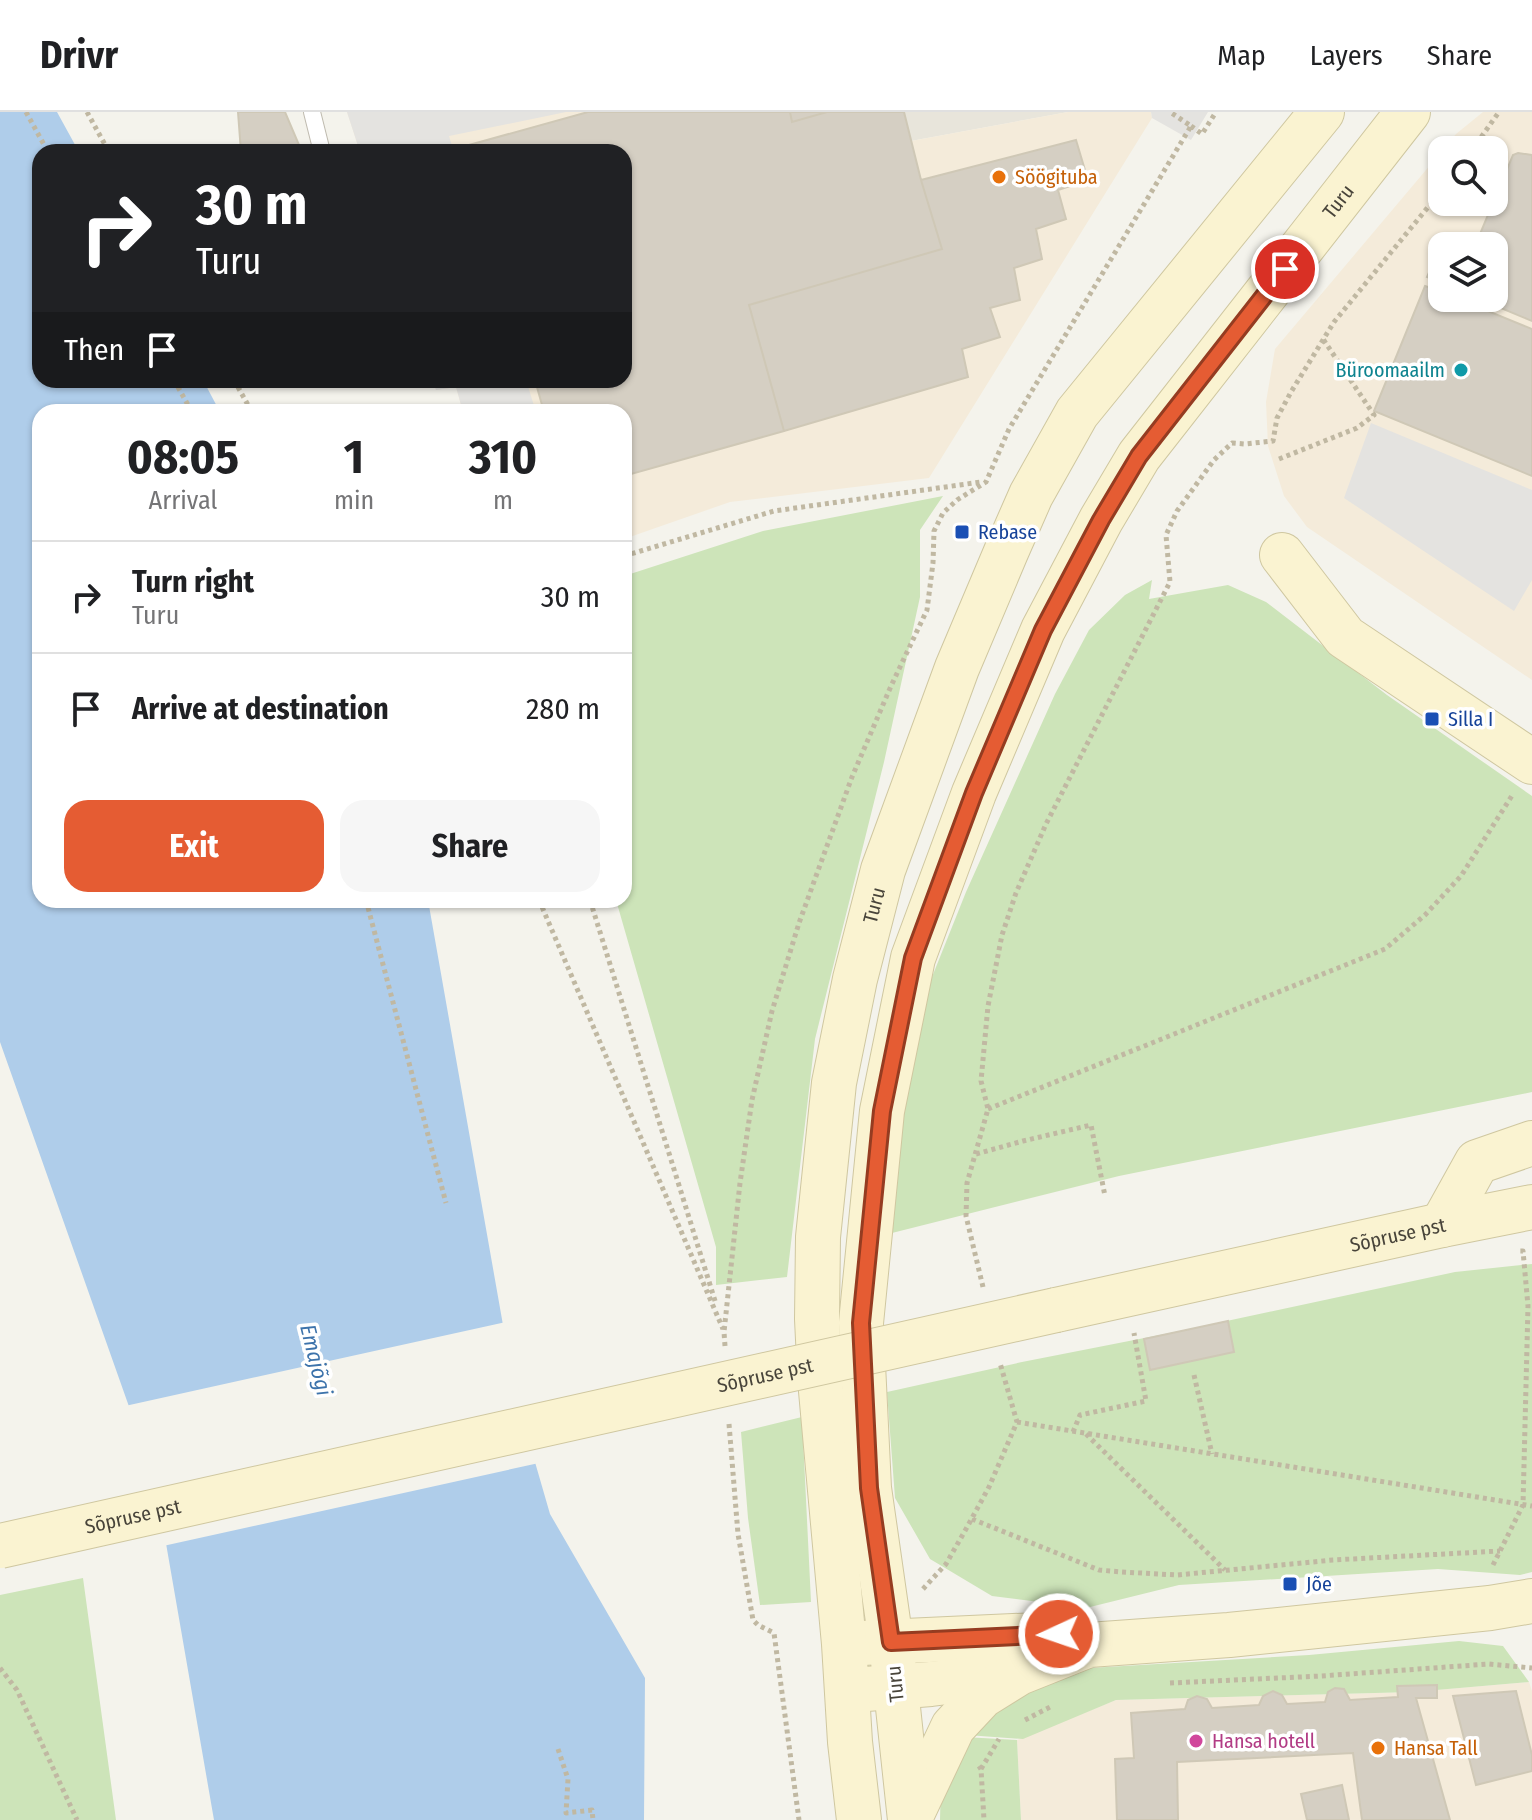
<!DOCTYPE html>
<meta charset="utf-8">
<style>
:root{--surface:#fff;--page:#f6f6f6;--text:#202124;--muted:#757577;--line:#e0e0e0;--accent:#e55c33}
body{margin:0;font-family:"Fira Sans Condensed",sans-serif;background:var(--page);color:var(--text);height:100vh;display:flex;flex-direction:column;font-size:30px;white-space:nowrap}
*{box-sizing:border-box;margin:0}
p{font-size:26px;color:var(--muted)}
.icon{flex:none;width:44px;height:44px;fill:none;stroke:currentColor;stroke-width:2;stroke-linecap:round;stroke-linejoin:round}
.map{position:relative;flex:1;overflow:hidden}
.drawer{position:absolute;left:32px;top:292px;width:600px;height:504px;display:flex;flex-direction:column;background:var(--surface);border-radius:24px;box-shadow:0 2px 6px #0004}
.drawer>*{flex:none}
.banner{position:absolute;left:32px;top:32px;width:600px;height:244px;border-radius:24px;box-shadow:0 2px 6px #0004;background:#202124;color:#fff;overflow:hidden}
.fabs{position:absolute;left:1428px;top:24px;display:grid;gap:16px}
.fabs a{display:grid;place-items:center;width:80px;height:80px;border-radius:16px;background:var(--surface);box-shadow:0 2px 6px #0004;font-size:40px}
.pin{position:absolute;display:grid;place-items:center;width:68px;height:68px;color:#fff;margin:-34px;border:4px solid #fff;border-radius:50%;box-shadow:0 2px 8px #0007}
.me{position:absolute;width:88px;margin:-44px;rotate:267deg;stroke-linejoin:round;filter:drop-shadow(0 0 6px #0008)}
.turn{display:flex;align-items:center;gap:28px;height:168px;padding:0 32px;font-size:36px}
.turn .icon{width:104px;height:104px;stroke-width:2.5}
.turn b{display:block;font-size:56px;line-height:68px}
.then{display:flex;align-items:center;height:76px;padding:0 32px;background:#0003;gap:16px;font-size:30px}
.eta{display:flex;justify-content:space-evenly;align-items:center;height:136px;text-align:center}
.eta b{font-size:48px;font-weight:700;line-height:56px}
.button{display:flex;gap:16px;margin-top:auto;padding:16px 32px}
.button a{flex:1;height:92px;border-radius:24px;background:var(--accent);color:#fff;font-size:32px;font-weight:700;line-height:92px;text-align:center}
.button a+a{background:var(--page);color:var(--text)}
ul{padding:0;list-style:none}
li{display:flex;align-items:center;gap:24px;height:112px;padding:0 32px;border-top:2px solid var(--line)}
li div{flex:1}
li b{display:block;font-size:30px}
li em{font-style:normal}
header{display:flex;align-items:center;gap:48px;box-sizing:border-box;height:112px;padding:0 40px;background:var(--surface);border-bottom:2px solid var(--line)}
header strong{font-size:38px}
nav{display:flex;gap:44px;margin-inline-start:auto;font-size:28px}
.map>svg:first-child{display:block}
.residential{fill:#e8e5db}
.commercial{fill:#f4ebda;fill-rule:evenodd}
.green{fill:#cde4b9}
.parking{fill:#e4e3e0}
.water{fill:#afcdea}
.pier{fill:#f4f3ec}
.building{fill:#d5cfc3;stroke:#cfc8b6;stroke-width:2}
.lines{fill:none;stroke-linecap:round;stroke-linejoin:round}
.service-casing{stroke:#bfbbaf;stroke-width:18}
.secondary-casing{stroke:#cfc7a0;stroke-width:46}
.path{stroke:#c0b8a2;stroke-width:5;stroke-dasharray:4 4;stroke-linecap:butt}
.service{stroke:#fff;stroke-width:16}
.secondary{stroke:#faf3d1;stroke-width:44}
.secondary-bridge-casing{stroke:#cfc7a0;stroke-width:46;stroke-linecap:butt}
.secondary-bridge{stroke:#faf3d1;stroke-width:44}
.route-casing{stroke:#953c21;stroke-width:20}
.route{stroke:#e55c33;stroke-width:14}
.food-dot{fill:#e8710a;stroke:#fff;stroke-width:3}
.culture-dot{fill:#0f9aa8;stroke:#fff;stroke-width:3}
.transit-dot{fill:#1a4fb4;stroke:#fff;stroke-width:3}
.hotel-dot{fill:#d1479c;stroke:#fff;stroke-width:3}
.labels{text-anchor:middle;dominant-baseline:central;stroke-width:7;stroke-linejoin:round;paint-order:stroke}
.food-label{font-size:20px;fill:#c56008;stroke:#fff;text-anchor:start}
.street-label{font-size:20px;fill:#48443a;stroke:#fff}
.culture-label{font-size:20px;fill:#0d838f;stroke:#fff;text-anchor:end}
.transit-label{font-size:20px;fill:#164399;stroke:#fff;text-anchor:start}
.hotel-label{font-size:20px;fill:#b23c85;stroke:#fff;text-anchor:start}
.water-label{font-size:22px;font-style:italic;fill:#3d73ab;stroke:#fff}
</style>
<header>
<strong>Drivr</strong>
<nav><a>Map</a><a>Layers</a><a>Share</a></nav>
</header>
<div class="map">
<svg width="1532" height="1708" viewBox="0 0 1532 1708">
<rect width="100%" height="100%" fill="#f4f3ec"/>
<path class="residential" d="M904,0h164l-157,29z"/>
<path class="commercial" d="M347,0h557l7,29 157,-29h83l1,6 -223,360 -199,24 -106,37v-127h-161l-7,-25 -20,3 -3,-10h191v-228h-264z
M1483,0h49v568l-225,-153 -23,-31 -16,-50 -2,-44 9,-53 167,-198v51h52v-52h-51l13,-16zM1442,134h52v52h-52z
M1529,1570l3,9v129h-511l-4,-80 99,-40 297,-8z"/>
<path class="green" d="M943,384l-23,34v67l-36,165 -69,277 -28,238 -71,8v-38l-100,-347h8v-324l139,-45z
M1152,468l-3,19 79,-14 38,17 121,93 145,101v296l-413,84 -231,58 7,-67 17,-109 18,-76 36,-90 89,-198 34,-64 36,-35z
M1532,1152v308l-12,3 -82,-6 -259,16 -93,23 -94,-12 -62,-37 -35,-61 -8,-106 135,-30 158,-31 275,-59z
M802,1305l9,185 -51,3 -12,-87 -7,-86z
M83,1466l33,242h-116v-225z
M1459,1529l44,5 26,36 -116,10 -297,8 -93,39 -56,-4 6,-18 100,-48 236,-14z
M964,1625l53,3 4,80h-81l1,-41z"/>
<path class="parking" d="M347,0h219l-117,24 5,16h-94z
M1151,0h57l-17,28 -39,-22z
M433,268h93l10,32h-73l-7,-25 -20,3z
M1371,311l161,67v90l-18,31 -170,-113z"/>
<path class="water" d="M0,0h57l22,40h-39v228h163l17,32h-180v488h388l87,493 35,121 95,164 -1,142h-430l-59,-340 -155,-438z"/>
<path class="pier" d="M506,1210l13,70 20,71 -376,83 -11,-65 -27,-75z"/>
<path class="building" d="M238,0h47l17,40h-61z
M588,0h202l2,10 35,-10h77l17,68 21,69 -193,56 35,126 -160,45v-64h-80l-9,-32h89v-228h-153l-2,-7z
M790,0h37l-35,10z
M1076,28l12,40 -30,10 8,29 -30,10 6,30 -28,9 6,32 -30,8 10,29 -38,12 6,28 -184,54 -35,-126 193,-56 -21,-69z
M1518,41l14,2v166l-55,-23h17v-52h-19l38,-91z
M1449,130l14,4h-21v37l-15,-6 14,-31z
M1425,174l17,6v6h14l76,31v147l-158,-65z
M1228,1209l6,31 -84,18 -6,-31z
M1437,1573v13h-21l34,122h-88l-9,-67 -176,9 1,58h-61l-2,-61 19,-1 -3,-45 54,-4 3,-9 9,-4 10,3 5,9 47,-3 4,-9 10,-5 9,4 5,9 38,-2 3,-10 7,-4 9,1 6,11 48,-3 -1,-11z
M1516,1579l16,64v16l-56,14 -23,-89z
M1342,1673l7,35h-42l-6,-26z"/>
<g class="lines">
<g class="service-casing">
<path id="service" d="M312,0l10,40"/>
</g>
<g class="secondary-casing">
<g id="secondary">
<path d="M1282,443l63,82 187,125"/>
<path d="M1442,1113l35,-63 55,-19"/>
<path id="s1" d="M1056,1198l386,-85 90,-18"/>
<path d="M862,1531l197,-9 28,10"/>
<path d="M866,1577l65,-5 81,-10"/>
<path d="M910,1706l43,-91 29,-31 37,-23 70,-28 140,-10 261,-27 42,-7"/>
<path id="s2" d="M859,1708l-9,-78 -6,-98 -24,-264 -3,-61 1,-82 16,-154 21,-104 28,-109 74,-202 49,-116 25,-57 46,-82 245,-301"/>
<path id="s3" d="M910,1708l-19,-178 -22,-154 -8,-165 21,-212 31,-153 61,-165 69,-163 58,-110 38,-64 269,-344"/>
</g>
</g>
<path class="path" d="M26,0l22,40
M87,0l22,40
M1191,14l11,8 14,-22
M1472,38l27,-38
M174,268l18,32
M234,268l18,32
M1279,347l78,-31 17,-13 -51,-76
M624,444l150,-45 207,-29
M366,788l80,303
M539,788l184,429
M590,788l126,404
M988,997l397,-160 40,-34 36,-39 52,-82
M976,1042l47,-13 68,-16 14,71
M983,1175l-17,-71 1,-33 21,-74 -7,-28 7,-75 14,-71 14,-42 30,-69 124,-242 -4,-47 11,-24 37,-51 18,-17 13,1 28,-3 4,-23 14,-26 43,-70 108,-132
M725,1234l-1,-14 16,-149 12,-83 20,-89 27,-88 53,-146 39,-91 36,-76 6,-47 1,-32 9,-18 14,-13 29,-18 23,-53 182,-303 -21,-14
M1194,1263l18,79
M1017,1310l515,84
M729,1312l9,110 15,86 5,5 16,8 25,187
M1073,1320l7,-17 66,-14 -12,-68
M1086,1322l139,136
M972,1407l127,51 23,2 55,3 156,-15 167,-9
M1493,1453l30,-60 5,-199 -5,-55h-3
M923,1477l23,-25 20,-35 23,-42 28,-65 -17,-59
M0,1556l17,22 60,130
M1170,1571l151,-7 168,-12 43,4
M1025,1608l27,-14
M558,1637l10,30 -2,34 26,-3 1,10
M979,1654l2,3 3,51
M981,1657l18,-30"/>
<use href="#service" class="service"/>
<use href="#secondary" class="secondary"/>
<g class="secondary-bridge-casing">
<g id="secondary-bridge">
<path id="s4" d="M0,1434l1056,-236"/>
</g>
</g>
<use href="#secondary-bridge" class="secondary-bridge"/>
</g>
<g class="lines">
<g class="route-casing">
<path id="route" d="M1059,1522l-168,8 -22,-154 -8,-165 21,-212 31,-153 61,-165 69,-163 58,-110 38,-64 146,-187"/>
</g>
<use href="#route" class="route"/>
</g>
<g class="food-dot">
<circle cx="999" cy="65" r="8"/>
<circle cx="1378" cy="1636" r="8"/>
</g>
<circle class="culture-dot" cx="1461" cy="258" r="8"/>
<g class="transit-dot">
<rect x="954" y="412" width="16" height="16" rx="4"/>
<rect x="1424" y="599" width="16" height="16" rx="4"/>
<rect x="1282" y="1464" width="16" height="16" rx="4"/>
</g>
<circle class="hotel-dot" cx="1196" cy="1629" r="8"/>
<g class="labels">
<g class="food-label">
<text x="1015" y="65">Söögituba</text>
<text x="1394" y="1636">Hansa Tall</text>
</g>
<g class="street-label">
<text stroke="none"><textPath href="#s3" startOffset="1744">Turu</textPath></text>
<text stroke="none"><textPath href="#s2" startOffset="922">Turu</textPath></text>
<text stroke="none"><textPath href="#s1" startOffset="350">Sõpruse pst</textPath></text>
<text stroke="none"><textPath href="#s4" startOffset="784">Sõpruse pst</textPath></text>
<text stroke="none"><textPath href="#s4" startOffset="136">Sõpruse pst</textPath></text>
<text transform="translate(895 1572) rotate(-96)">Turu</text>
</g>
<g class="culture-label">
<text x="1445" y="258">Büroomaailm</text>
</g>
<g class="transit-label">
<text x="978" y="420">Rebase</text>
<text x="1448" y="607">Silla I</text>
<text x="1306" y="1472">Jõe</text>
</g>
<g class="hotel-label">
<text x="1212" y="1629">Hansa hotell</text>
</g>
<g class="water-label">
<text transform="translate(316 1248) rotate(76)">Emajõgi</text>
</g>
</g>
</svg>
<div class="fabs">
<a><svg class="icon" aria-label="search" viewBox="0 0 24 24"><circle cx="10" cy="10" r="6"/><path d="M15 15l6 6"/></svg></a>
<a><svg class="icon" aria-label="layers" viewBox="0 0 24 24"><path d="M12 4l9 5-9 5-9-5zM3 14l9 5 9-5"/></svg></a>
</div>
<div class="pin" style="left:1285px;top:157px;background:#d93025"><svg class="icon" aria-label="arrive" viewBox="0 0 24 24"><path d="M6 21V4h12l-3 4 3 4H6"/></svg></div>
<svg class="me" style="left:1059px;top:1522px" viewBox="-20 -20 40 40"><circle r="17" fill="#e55c33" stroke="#fff" stroke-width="3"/><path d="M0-11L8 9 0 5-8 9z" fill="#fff"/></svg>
<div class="banner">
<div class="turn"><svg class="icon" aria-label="right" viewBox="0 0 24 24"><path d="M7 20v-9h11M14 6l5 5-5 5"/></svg><div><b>30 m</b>Turu</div></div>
<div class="then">Then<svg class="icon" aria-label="arrive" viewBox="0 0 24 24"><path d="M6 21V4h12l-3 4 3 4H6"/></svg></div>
</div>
<section class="drawer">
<div class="eta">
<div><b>08:05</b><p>Arrival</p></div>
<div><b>1</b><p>min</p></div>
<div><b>310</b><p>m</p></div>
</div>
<ul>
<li><svg class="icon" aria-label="right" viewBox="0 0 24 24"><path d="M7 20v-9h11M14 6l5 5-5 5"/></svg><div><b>Turn right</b><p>Turu</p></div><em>30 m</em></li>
<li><svg class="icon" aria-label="arrive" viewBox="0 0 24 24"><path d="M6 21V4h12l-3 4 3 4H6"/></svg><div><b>Arrive at destination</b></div><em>280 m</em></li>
</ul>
<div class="button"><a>Exit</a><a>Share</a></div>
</section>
</div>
